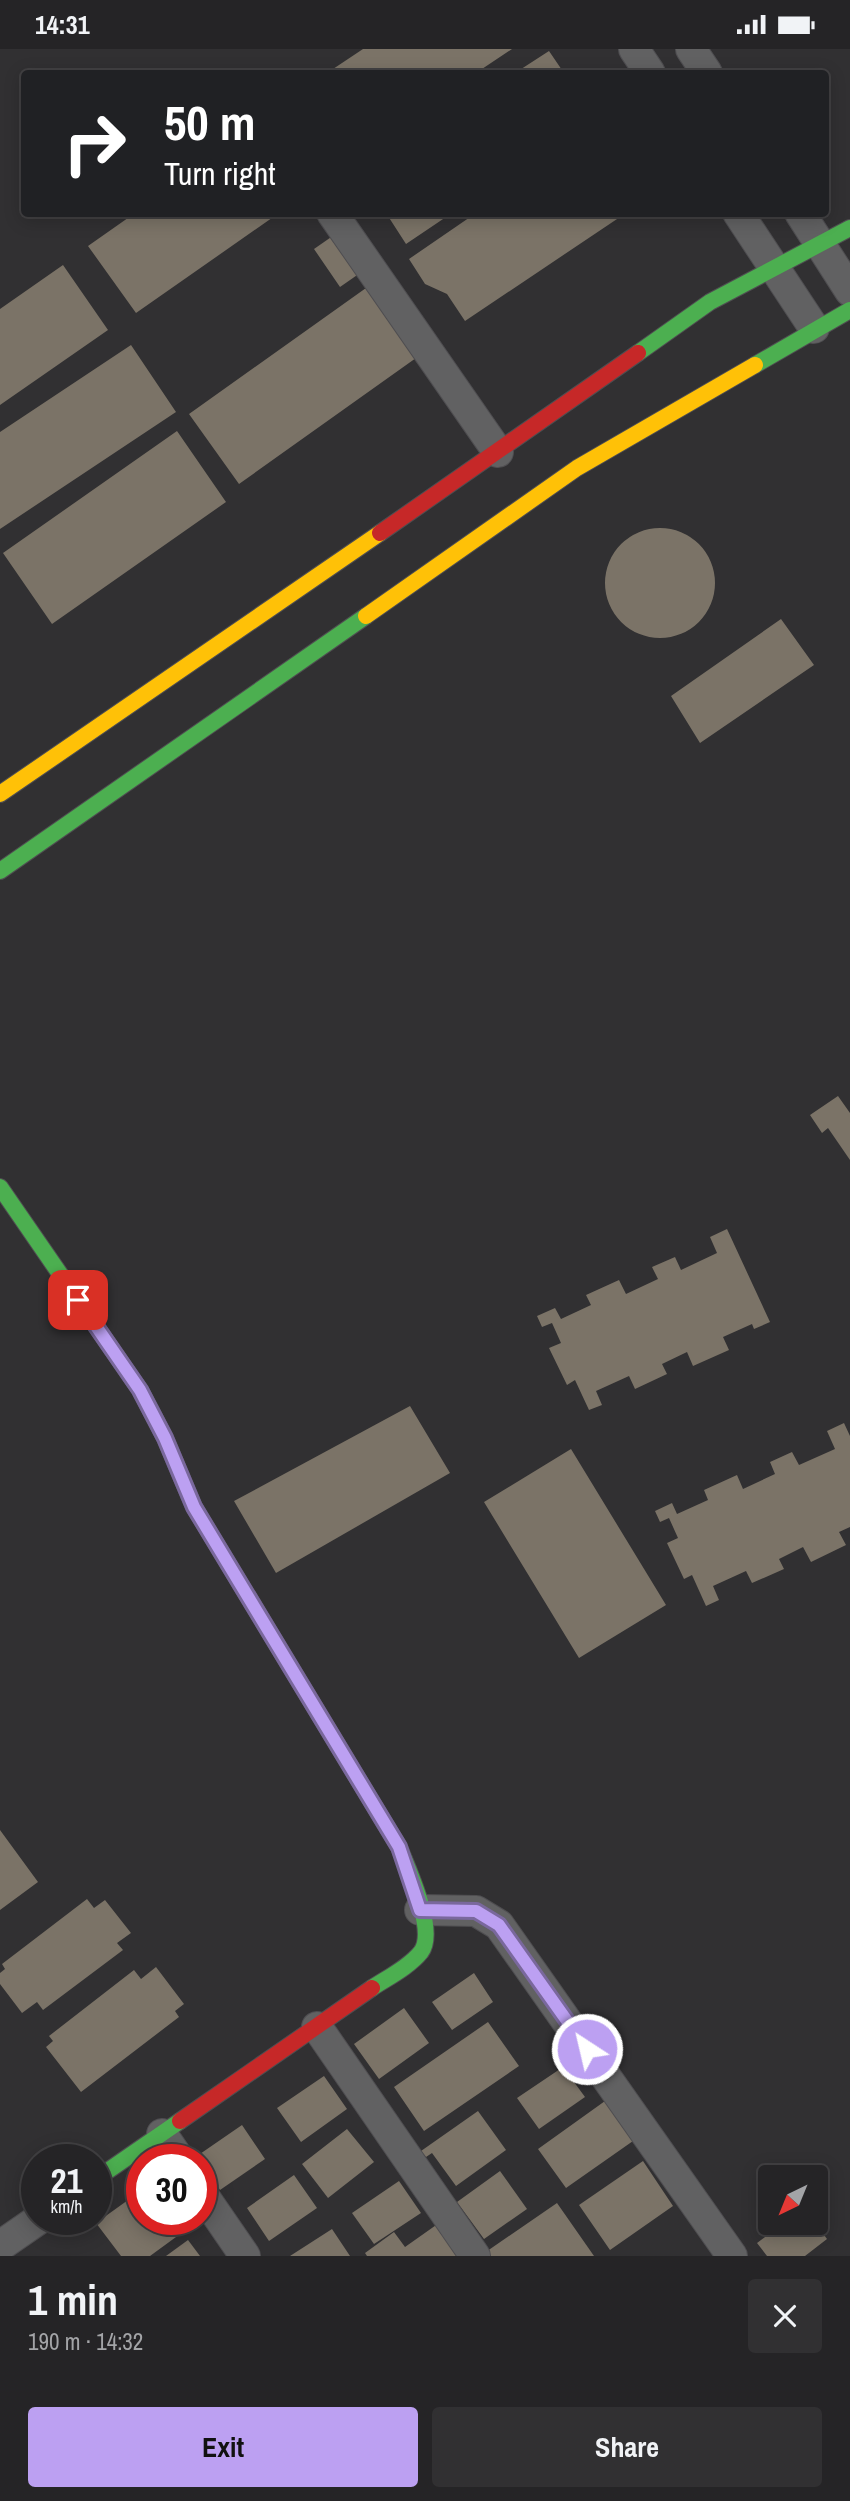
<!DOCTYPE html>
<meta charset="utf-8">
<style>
:root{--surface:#252426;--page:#313032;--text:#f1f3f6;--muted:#a3a4a7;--line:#424143;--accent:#bca0f2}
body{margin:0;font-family:"Archivo Narrow",sans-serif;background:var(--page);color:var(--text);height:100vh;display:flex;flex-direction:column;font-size:26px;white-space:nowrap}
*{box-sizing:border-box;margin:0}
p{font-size:23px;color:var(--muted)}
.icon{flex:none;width:38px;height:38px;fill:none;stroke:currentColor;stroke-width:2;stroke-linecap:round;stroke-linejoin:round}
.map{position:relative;height:2207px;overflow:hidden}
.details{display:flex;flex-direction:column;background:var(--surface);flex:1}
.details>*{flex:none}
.hud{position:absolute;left:21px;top:21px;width:808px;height:147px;border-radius:7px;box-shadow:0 4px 18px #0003,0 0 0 2px var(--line);background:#202124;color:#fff;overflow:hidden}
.needle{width:46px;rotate:223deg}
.buttons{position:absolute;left:758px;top:2116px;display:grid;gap:14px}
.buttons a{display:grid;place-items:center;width:70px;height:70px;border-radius:7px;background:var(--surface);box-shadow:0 4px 18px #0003,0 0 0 2px var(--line);font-size:35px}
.speed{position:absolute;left:21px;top:2095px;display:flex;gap:14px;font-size:35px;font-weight:700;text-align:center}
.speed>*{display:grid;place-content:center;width:91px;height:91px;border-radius:50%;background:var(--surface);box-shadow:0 4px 18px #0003,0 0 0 2px var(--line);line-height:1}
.speed small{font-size:18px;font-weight:400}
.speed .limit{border:10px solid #d22;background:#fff;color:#111}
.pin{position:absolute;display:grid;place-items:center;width:60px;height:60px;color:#fff;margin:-30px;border-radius:14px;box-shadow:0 4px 10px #0006}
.me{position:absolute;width:77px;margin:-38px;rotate:325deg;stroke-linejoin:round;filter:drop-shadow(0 0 5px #0008)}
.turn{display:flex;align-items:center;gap:24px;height:147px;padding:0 28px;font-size:32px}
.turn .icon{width:91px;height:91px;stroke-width:2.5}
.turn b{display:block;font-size:49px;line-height:60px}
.round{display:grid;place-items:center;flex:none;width:74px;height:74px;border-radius:7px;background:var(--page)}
.overview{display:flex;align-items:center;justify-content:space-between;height:119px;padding:0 28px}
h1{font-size:42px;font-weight:800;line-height:52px}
.button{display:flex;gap:14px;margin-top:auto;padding:14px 28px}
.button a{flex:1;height:80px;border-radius:7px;background:var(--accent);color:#111;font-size:28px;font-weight:800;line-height:80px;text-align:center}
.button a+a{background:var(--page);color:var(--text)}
.status{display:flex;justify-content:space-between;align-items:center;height:49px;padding:0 35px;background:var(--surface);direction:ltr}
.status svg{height:19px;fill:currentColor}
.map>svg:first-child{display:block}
.building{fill:#7b7367}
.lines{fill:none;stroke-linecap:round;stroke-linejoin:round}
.street-casing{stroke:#4f4e51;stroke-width:32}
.fast-casing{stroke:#4f4e51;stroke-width:18}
.slow-casing{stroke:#4f4e51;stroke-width:18}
.jam-casing{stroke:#4f4e51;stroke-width:18}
.street{stroke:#616162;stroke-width:30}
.fast{stroke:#4caf50;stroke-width:16}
.slow{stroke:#ffc107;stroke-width:16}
.jam{stroke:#c62828;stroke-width:16}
.route-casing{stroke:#7a689d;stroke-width:18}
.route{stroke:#bca0f2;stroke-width:12}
</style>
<div class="status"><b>14:31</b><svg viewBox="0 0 49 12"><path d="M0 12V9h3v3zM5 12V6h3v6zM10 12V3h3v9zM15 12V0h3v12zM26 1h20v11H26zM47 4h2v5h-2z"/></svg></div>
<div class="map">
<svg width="850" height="2207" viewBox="0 0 850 2207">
<rect width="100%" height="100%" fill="#313032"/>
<path class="building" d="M363,0h149l-36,24h-149z
M549,2l15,22h-49z
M135,164h144l-143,100 -48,-67z
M386,164h66l-46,31z
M476,164h150l-161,108 -18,-27 -22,-10 -16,-25z
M337,184l26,38 -23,16 -26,-38z
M63,216l45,65 -108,75v-96z
M366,239l50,70 -177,126 -50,-70z
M131,296l45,67 -176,117v-97z
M177,382l49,71 -174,122 -49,-71z
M605 534a55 55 0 1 1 110 0a55 55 0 1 1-110 0Z
M781,570l33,46 -114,78 -29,-47z
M838,1047l12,17v47l-22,-32 -6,5 -12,-18z
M727,1180l43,93 -16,7 -2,-5 -29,13 6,13 -36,16 -6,-14 -25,12 5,10 -32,15 -6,-13 -33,15 6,14 -13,5 -14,-30 -8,5 -18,-37 12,-5 -9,-20 -10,4 -5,-11 18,-8 6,11 30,-14 -5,-10 33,-15 7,14 32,-15 -6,-12 23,-10 6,13 36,-17 -7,-16z
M410,1357l40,67 -174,100 -42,-72z
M844,1374l6,13v91l-11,5 7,13 -35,17 -8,-15 -24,12 5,10 -32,14 -6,-12 -33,15 6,14 -13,6 -14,-31 -8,4 -17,-36 11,-5 -9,-20 -9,4 -5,-11 17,-8 5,11 31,-14 -4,-10 33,-15 6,14 32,-15 -5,-12 22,-10 7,13 36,-16 -8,-18z
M571,1400l95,156 -87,53 -95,-156z
M0,1781l38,52 -38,28z
M87,1850l7,9 11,-8 26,33 -14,10 6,7 -80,60 -6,-8 -15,11 -22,-29v-11l5,-4 -3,-5z
M156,1918l28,37 -9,7 4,6 -98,75 -35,-45 7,-6 -4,-5 85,-66 7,9z
M474,1924l19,29 -41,28 -20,-28z
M404,1959l25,35 -50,36 -25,-35z
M488,1973l31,44 -95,65 -30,-44z
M563,2018l22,30 -46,32 -22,-31z
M324,2027l23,33 -46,33 -24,-34z
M605,2052l28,40 -67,47 -28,-39z
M478,2062l28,39 -50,36 -24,-33 -6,4 -5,-6z
M242,2076l23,34 -45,31 -23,-34z
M347,2080l27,33 -46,36 -26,-34z
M643,2112l30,45 -63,44 -31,-45z
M500,2122l27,38 -43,30 -27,-37z
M294,2126l23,33 -48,33 -22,-33z
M399,2132l22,32 -47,31 -22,-31z
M142,2141v29h37l8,10 -37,27h-29l-25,-33z
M557,2154l37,53h-114z
M439,2174l23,33h-95l-2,-3 29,-21 11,15z
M784,2174h31l12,16 -22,17h-38l-10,-13z
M332,2180l18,27h-60z
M188,2191l12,16h-34z"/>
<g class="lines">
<g class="street-casing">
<path id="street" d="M634,0l16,24
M691,0l16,24
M332,164l166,239
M738,164l76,115
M800,164l50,78
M420,1861l56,1 23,14 233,331
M317,1978l158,229
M162,2085l17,25
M201,2143l44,64
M0,2197l39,-27"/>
</g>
<g class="fast-casing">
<path id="fast" d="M638,304l72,-51 140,-74
M755,316l95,-55
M0,822l366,-255
M0,1138l140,203 25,48 29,69 205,340c9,22 38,84 22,105 -12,15 -34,26 -49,36
M96,2130l84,-58"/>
</g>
<g class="slow-casing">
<path id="slow" d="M366,567l211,-148 178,-103
M0,745l380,-261"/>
</g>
<g class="jam-casing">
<path id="jam" d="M380,484l258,-180
M180,2072l192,-133"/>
</g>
<use href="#street" class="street"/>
<use href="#fast" class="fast"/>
<use href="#slow" class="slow"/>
<use href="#jam" class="jam"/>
</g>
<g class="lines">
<g class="route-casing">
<path id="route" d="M78,1251l62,90 25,48 29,69 205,340 21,63 56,1 23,14 88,124"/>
</g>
<use href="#route" class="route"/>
</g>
</svg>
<div class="buttons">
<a><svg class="needle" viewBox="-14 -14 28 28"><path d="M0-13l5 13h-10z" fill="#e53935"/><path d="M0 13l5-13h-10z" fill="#a3a4a7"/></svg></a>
</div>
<div class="speed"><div>21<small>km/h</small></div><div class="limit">30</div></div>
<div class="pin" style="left:78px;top:1251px;background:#d93025"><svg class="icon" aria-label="arrive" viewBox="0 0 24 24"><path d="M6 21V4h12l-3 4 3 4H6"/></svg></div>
<svg class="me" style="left:587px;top:2000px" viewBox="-20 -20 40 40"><circle r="17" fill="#bca0f2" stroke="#fff" stroke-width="3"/><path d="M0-11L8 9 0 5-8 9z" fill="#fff"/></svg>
<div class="hud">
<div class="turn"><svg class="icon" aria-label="right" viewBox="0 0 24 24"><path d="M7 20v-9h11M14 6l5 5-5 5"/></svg><div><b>50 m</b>Turn right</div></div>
</div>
</div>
<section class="details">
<div class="overview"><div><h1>1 min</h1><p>190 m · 14:32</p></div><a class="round"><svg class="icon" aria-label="close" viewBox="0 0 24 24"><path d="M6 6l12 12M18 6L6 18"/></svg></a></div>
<div class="button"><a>Exit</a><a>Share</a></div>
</section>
